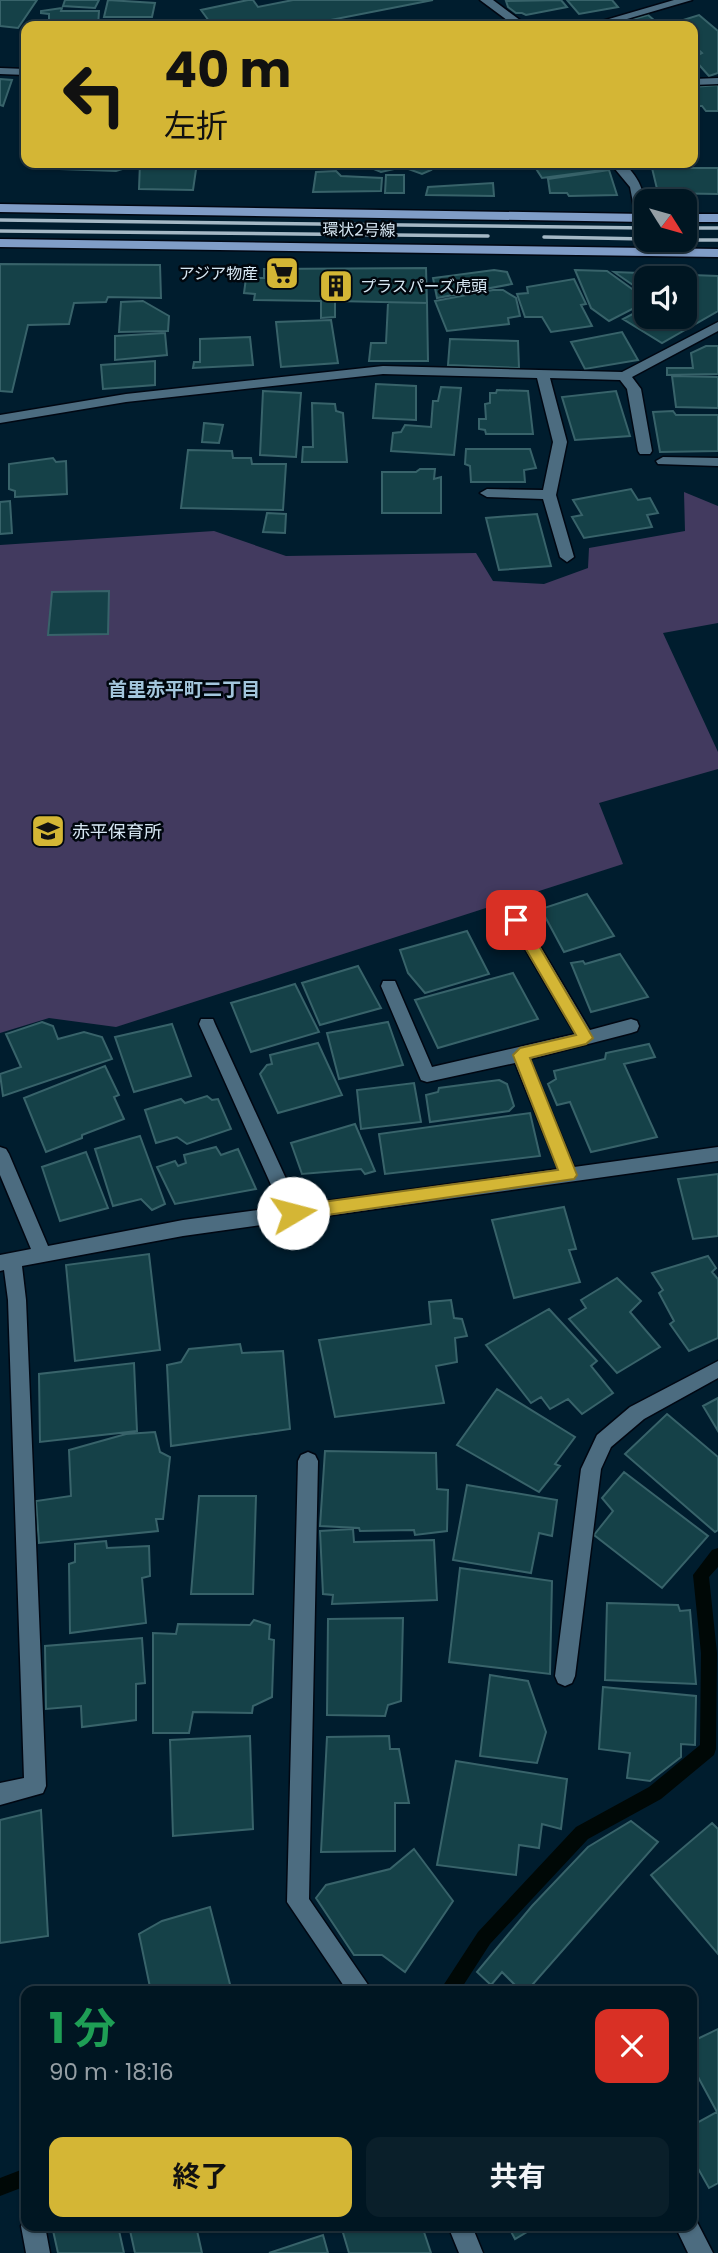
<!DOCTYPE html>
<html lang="ja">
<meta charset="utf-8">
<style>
:root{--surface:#001622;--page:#0a1f2a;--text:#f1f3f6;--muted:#959fa5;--line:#223540;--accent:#d4b635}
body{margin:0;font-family:Poppins,"Noto Sans JP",sans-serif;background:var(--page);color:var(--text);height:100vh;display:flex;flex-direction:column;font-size:26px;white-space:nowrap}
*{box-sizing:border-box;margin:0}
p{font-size:23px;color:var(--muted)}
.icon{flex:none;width:38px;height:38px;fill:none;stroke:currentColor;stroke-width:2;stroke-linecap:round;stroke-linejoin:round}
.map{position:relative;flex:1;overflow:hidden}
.side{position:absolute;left:21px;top:1986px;width:676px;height:245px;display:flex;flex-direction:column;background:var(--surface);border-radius:14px;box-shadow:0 2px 5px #0004,0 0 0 2px var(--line)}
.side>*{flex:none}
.guide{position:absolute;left:21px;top:21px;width:677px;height:147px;border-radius:14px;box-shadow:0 2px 5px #0004,0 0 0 2px var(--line);background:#d4b635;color:#111;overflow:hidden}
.needle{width:46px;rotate:127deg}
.controls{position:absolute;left:634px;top:189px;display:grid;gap:14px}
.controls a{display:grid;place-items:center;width:63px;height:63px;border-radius:14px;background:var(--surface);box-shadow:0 2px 5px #0004,0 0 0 2px var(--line);font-size:35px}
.pin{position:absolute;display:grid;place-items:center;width:60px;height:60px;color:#fff;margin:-30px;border-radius:14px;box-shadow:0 4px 10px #0006}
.me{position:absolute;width:77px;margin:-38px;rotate:82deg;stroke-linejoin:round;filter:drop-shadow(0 0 5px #0008)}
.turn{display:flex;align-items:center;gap:24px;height:147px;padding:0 28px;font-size:32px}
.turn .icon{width:91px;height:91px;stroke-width:2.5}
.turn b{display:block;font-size:49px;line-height:60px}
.round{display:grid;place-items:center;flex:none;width:74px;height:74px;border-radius:14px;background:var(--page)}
.headline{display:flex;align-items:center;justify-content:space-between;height:119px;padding:0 28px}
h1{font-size:42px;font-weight:700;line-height:52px;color:#1e9e55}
.action{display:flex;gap:14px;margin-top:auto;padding:14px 28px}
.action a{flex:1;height:80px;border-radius:14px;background:var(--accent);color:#111;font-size:28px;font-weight:700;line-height:80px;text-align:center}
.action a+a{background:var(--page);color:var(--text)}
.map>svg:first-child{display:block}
.forest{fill:#423a5f}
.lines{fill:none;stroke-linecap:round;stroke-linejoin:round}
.stream{fill:#000806;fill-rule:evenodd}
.building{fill:#154148;stroke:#38636a;stroke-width:2}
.street-casing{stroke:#000712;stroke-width:3}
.primary-casing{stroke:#000712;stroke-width:3}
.street{fill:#4c6c80;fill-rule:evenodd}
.primary{fill:#809dc7;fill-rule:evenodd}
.rail{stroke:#a4b8c5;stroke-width:3.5}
.route{fill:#d4b635;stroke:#8a7622;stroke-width:2}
.labels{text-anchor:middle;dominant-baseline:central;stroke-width:5;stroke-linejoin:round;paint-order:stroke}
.far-street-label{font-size:16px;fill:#d6e7f3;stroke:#00070e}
.far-poi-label{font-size:16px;fill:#d6e7f3;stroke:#00070e;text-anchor:end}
.poi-label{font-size:18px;fill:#d6e7f3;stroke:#00070e;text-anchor:start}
.neighbourhood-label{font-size:19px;font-weight:bold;fill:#a3c6dc;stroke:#00070e}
</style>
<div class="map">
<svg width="718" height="2253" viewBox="0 0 718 2253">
<rect width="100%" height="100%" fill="#001d2e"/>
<path class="forest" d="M684,492l34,14v117l-55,10 55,119v17l-119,34 24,61 -507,163 -67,-9 -49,15v-488l214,-14 72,25 190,-3 17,28 51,3 44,-16 1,-20 96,-17z"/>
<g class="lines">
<path class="stream" d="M718,1548v19l-9,10 8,76 -1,96 -2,6 -53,44 -73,40 -98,105 -31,48h-20l39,-60 98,-105 73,-40 51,-42 1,-92 -8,-78 19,-25z
M26,2168v18l-26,10v-18z"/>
</g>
<path class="building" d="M0,0h37l-19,28 -18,-2z
M65,0h34l-4,8 -32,-2z
M108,0l47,3 -3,14h-48z
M248,0h5l5,7 35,-7h140l-133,26h-80l-5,-6 -6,1 -8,-11z
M561,0l6,7 -41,8 -4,-2h-6l-8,-6 -2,-6z
M567,0h45l6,7 -39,7z
M62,8l-1,3h38l-1,15h-49v-12l-8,-1v-2z
M648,15l13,11 -46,-2z
M699,15l19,16v42l-9,3 -16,-18 9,-5 -9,-8v-19h-8l-5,-5z
M102,21l54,1 -1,4h-54z
M0,79l12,1 -9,26 -3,-1z
M718,85v26h-12l-4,-5h-8l-1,-19z
M33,163h96v4l-13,4 -84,-3z
M140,163h57l-4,27 -54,-1z
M359,163h67l5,7 -9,4 -19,-7 -22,5z
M545,163h50l7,7 -60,8 -9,-14z
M652,168h66v26l-60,-1z
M609,170l8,25 -48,1 -2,-3h-17l-2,-14z
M336,171l5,5 41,2 -1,13 -68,1 3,-20z
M386,175h18v18h-19z
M493,183l1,13 -68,-1 2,-8z
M0,264l160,1 1,33 -53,-1 -2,5 -32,1 -5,21 -41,1 -16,67 -12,-1z
M426,268l1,35 -92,-2v16l-14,1v-17l-67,-1 1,-6 -11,-1 2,-15h18v-9z
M494,270l13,2 5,12 -75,14 -4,-20z
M575,270l32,1 39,28v3l-37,19 -18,-13z
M614,272l104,4v35l-56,32 -39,-24 23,-12v10h38v-39h-38v16z
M574,279l12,25 -5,1 11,21 -41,6 -9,-15h-17l-8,-23 11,-1 -1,-6z
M493,290h10l13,8 4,18 -12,2 1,6 -62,7 -12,-30z
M143,301l26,15 -1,15 -49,1 2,-30z
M388,303h39l1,58h-59l2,-18h15z
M331,320l7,43 -57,4 -5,-45z
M622,332l16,28 -53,9 -14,-27z
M165,333l2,22 -52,5v-24z
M250,337l3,28 -60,3 1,-6h6v-23z
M450,339l68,2 1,27 -71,-3z
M706,346h12v28l-51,1v-7h26l-2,-15z
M155,361v24l-52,4 -2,-24z
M672,376l46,1v31l-42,-1z
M376,384l40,2v34l-43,-2z
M441,387l20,1 -7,67 -63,-4 2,-18 8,-1 4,-7 26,2 2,-26h5z
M497,390l31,1 5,43h-47l-1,-4 -6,-1v-10h7l-1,-15 5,-1v-10h6z
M263,391l38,2 -5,64 -36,-2z
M616,391l14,45 -55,4 -13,-43z
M312,403l23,1 1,7 7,2 4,49h-45l1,-15h10z
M673,411l3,4h42v36l-58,1 -7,-40z
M204,423l19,2 -4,18 -17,-1z
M466,449h64l6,19 -12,2 1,12h-54l-1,-16 -5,-2z
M188,450l44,1 1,7h18l1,6h34l-3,46 -102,-2z
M53,458l3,4 10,-1 1,33 -52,3v-6l-6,-2v-25z
M420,469h15l-1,10 7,-2v36h-59v-41h34z
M631,489l7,11 12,-2 8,15 -11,2 5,12 -68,11 -12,-21 10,-2 -9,-15z
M10,501l2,32 -12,1v-32z
M267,513l19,1 -1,19 -22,-1z
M537,514l14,52 -52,4 -13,-52z
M109,591l-1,43 -60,1 4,-43z
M587,894l27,42 -50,16 -23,-43z
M467,931l22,43 -64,19 -17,-20 -8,-23z
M620,954l28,43 -57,15 -20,-49 12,-2 2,3z
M358,966l23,42 -61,17 -18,-42z
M513,973l25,46 -100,29 -23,-48z
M295,984l24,48 -68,20 -20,-49z
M42,1022l11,4 5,13 26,-7 18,5 10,22 -109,37 -3,-22 21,-7 -15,-33z
M388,1022l15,43 -64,14 -12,-46z
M172,1024l19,52 -57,16 -19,-55z
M318,1043l24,52 -64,18 -18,-39 7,-9 5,-1 -2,-9z
M649,1044l6,13 -31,7 33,73 -66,15 -21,-50 -13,3 -9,-21 8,-5 -2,-8 51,-12 1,-6z
M105,1066l14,29 -5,2 10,22 -42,16v3l-36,14 -22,-54z
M499,1080l8,4 7,22 -5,5 -79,11 -4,-27 12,-3 1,-4z
M414,1083l7,39 -60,7 -4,-39z
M207,1096l5,4 6,-1 13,30 -44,15 -10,-7 -21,6 -11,-33 36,-11 4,4z
M530,1113l10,43 -155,18 -6,-40z
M355,1124l20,47 -10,3 -4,-5 -59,5 -11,-31z
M140,1136l25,68 -13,6 -11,-11 -28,7 -18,-57z
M216,1147l5,8 17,-6 18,40 -81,15 -18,-37 18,-6 3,5 8,-3 -2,-8z
M86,1152l22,56 -48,13 -18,-54z
M718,1174v62l-25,3 -15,-60z
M564,1207l12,42 -7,1 11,32 -66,16 -22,-78z
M149,1254l11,96 -85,11 -9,-96z
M708,1256l8,12 -4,4 6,7v59l-29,13 -19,-27 4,-3 -15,-28 4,-3 -11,-17z
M617,1278l24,23 -11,11 30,35 -43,26 -48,-54 17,-11 -5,-8z
M451,1300l3,18 8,1 5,17 -12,2 2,24 -21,4 8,37 -109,14 -16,-77 112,-16 -2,-22z
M549,1309l48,52 -6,5 22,27 -31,21 -14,-15 -18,10 -9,-12 -10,6 -45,-58z
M240,1344l2,9 41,-2 7,78 -119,17 -4,-81 14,-3 8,-13z
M134,1363l3,68 -97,11 -1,-68z
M497,1389l78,48 -20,27 5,2 -21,26 -82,-47z
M718,1398v33l-15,-25z
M667,1414l51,43v73l-3,2 -90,-78z
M155,1432l5,20 10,5 -7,62h-7l2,12 -119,12 -3,-42 35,-5 -2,-46 57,-16z
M325,1451l111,2 1,36 11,1 -1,41 -32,4 -1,-5 -54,1 -1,-3 -39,-2z
M624,1472l84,64 -46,52 -68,-53 19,-24 -11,-13z
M467,1485l90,15 -5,36 -13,-3 -8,40 -78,-13z
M199,1496h57l-3,98h-62z
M353,1529l1,13 80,-2 3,60 -105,4 1,-9 -10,-1 -3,-63z
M106,1541l1,7 42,-2 1,30 -8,2 4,45 -76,10 -1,-69 6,-2v-18z
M460,1568l92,13 -2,93 -101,-12z
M607,1603l71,2 2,6 10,-1 6,74 -91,-4z
M403,1618l-2,83 -13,4 -3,11 -58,-1 1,-96z
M254,1620l16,5 -1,14 5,1 -2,57 -19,9 -1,7 -59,-1 -4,21h-36v-100l23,1 2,-10 72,1z
M142,1638l3,45 -9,1v36l-54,7 -1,-21 -35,3 -1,-63z
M490,1675l38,6 18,51 -9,31 -57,-7z
M603,1687l93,9 -1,49 -14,-1v13l-31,24 -23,-3 3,-25 -31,-4z
M250,1736l3,93 -80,7 -3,-96z
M389,1736l1,13h9l10,54h-14v48l-74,1 6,-115z
M456,1761l111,18 -6,50 -19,-5 -3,24 -20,-3 -3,30 -79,-10z
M41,1810l7,126 -48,7v-123z
M631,1821l27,21 -132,150h-4l-20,-20 -11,13 -14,-13 55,-66 56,-59z
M712,1823l6,6v125l-67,-79z
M414,1849l39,52 -48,71 -23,-17h-28l-38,-57 10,-13 64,-16z
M210,1907l22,85h-81l-12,-58 23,-13z
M718,2029v154l-9,5 -18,-32v-30l26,-14 -26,-48v-22z
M52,2226h66l6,27h-66z
M129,2226h67l6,27h-67z
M341,2226h81l9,27h-82z
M508,2226h29l-22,13z
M323,2235l5,18h-59z"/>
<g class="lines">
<g class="street-casing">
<path id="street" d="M480,0h13l35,26h-13z
M674,0h18l-89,26h-18z
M0,68l26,1v6l-26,-1z
M718,78v6l-25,1v-6z
M610,163h13c19,16 23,34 23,58l-10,-3 -6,-31z
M718,322v9l-86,46 9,12 11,62 -2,3h-10l-2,-3 -11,-62 -7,-9 -70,-2 17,64 -11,53 18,62 -7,5 -7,-5 -17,-58 -56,-2 -7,-4 7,-4 56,1 10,-48 -16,-64 -154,-4 -257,28 -126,21v-8l126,-21 257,-28 239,6z
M663,457l55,1v8l-60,-2 -2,-3z
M516,914l6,2 68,114 41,-11 6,2 2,5 -2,5 -6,2 -101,26 44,108 144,-20v14l-535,75 -161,30 4,34 20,486 -3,7 -43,12v-22l24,-5 -16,-478 -4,-30 -4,1v-16l31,-6 -31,-74v-28l6,2 3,5 39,92 135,-26 98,-13 -82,-183 2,-5h12l2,5 83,181 260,-36 -43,-106 -88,19 -6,-2 -40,-94 2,-5h12l37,86 143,-33 -67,-114z
M718,1361v17l-74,41 -33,28 -10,22 -26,207 -3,7 -7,3 -7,-3 -3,-7 26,-207 16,-34 33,-28z
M308,1452l7,3 3,6 -9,438 64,93h-25l-61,-90 11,-441 3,-6z
M691,2216l4,2 18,35h-25l-13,-27h16z
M26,2217v9h19l5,27h-24l-5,-27z
M448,2226h24l11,27h-24z"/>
</g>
<g class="primary-casing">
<path id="primary" d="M0,204l646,10v8l-646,-10z
M684,214h34v8h-34z
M0,239l718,10v8l-718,-10z"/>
</g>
<use href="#street" class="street"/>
<use href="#primary" class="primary"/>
<path class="rail" d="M0,220l646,8
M684,228h34
M0,231l488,5
M544,237l102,2
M684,240h34"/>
</g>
<path class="route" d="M516,915l6,2 71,121 -7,6 -56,14 47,117 -3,4 -281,41 -6,-2 -3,-5 3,-5 6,-2 265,-36 -45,-115 7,-7 56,-13 -67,-115z"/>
<defs>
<g id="supermarket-square" transform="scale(1.75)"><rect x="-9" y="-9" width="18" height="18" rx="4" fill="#d4b635" stroke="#00070e"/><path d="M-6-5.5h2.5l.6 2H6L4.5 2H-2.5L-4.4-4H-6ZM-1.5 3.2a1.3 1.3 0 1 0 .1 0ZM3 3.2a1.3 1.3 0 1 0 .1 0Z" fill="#111"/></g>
<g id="building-square" transform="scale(1.75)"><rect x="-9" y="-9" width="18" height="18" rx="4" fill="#d4b635" stroke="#00070e"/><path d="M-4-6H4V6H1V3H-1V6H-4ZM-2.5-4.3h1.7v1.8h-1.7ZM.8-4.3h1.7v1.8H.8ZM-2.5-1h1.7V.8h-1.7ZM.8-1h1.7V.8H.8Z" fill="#111"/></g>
<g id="school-square" transform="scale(1.75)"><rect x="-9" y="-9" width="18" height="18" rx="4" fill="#d4b635" stroke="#00070e"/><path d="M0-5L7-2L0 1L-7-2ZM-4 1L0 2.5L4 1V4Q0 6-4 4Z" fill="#111"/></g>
</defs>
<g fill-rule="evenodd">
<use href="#supermarket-square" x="282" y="273"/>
<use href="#building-square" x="336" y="286"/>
<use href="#school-square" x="48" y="831"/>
</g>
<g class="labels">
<g class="far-street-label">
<text transform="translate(359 230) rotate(1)">環状2号線</text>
</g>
<g class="far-poi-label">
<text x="258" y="273">アジア物産</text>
<text x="360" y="286" text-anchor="start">プラスパーズ虎頭</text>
</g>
<g class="poi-label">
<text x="72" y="831">赤平保育所</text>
</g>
<g class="neighbourhood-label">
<text x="184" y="689">首里赤平町二丁目</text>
</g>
</g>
</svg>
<div class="controls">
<a><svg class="needle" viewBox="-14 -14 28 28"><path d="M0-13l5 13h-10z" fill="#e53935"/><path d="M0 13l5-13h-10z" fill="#959fa5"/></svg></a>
<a><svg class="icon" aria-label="sound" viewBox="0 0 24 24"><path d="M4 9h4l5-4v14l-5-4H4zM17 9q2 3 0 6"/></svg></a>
</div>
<div class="pin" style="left:516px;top:920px;background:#d93025"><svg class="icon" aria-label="arrive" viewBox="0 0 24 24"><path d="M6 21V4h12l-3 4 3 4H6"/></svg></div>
<svg class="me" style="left:293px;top:1213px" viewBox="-20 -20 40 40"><circle r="19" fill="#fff"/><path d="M0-13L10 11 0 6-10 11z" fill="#d4b635"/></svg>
<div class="guide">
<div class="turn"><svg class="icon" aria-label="left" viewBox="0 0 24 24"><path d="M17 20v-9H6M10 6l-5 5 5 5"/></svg><div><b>40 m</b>左折</div></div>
</div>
<section class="side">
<div class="headline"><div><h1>1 分</h1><p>90 m · 18:16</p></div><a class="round" style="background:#d93025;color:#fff"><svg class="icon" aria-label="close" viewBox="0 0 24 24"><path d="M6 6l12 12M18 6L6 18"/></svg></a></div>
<div class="action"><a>終了</a><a>共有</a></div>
</section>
</div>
